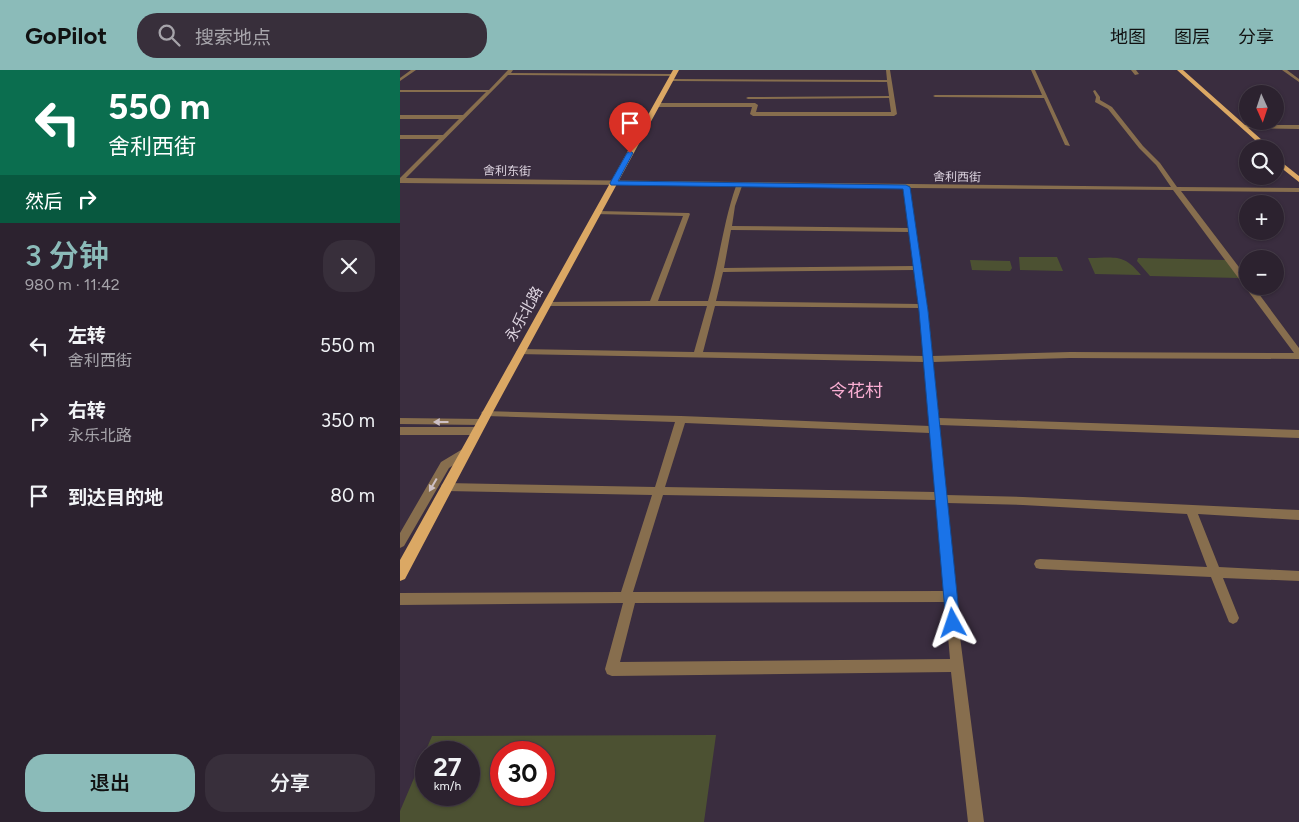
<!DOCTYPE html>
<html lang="zh">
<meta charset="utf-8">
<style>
:root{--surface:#2c222f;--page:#382f3b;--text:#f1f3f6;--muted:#a6a4aa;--line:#483f4b;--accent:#8bbbb9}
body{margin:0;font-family:Figtree,"Noto Sans SC",sans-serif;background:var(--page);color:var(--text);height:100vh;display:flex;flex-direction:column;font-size:19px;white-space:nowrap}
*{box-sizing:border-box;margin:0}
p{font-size:16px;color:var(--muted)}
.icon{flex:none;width:28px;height:28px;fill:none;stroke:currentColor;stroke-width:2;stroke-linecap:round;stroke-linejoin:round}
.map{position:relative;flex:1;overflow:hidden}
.drawer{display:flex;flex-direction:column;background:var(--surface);width:400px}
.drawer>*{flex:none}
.banner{background:#0b6e4f;color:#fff;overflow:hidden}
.needle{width:32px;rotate:177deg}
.buttons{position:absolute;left:839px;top:15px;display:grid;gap:10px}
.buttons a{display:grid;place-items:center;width:45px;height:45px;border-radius:50%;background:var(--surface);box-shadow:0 1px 4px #0004,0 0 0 1px var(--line);font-size:25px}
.speed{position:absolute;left:15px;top:671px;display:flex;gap:10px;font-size:25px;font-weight:700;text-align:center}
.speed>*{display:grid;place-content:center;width:65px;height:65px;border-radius:50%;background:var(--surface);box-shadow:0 1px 4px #0004,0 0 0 1px var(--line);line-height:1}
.speed small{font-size:12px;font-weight:400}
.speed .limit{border:8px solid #d22;background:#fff;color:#111}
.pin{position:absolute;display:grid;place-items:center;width:42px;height:42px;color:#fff;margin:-51px -21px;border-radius:50% 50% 50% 0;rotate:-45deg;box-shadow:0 0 5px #0007}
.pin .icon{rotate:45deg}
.me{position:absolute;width:55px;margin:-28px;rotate:355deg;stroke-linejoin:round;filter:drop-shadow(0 0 4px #0008)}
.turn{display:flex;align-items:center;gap:18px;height:105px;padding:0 25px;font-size:22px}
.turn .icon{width:65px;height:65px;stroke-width:2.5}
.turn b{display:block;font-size:35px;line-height:42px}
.then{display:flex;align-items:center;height:48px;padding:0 25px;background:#0003;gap:10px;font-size:19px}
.round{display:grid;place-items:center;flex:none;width:52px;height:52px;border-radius:20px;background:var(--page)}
.overview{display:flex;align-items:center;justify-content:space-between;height:85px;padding:0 25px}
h1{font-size:30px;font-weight:600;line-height:38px;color:var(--accent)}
.button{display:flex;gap:10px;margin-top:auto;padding:10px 25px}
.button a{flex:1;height:58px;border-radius:20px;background:var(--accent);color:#111;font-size:20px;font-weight:600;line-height:58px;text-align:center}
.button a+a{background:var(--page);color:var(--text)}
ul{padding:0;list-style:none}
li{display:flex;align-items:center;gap:15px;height:75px;padding:0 25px}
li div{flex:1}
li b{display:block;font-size:19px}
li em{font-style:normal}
header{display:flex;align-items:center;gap:30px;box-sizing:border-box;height:70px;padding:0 25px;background:var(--accent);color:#111}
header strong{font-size:24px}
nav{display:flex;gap:28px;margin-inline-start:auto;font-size:18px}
.search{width:350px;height:45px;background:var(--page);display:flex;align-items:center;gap:12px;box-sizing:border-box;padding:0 18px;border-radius:20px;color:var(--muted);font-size:19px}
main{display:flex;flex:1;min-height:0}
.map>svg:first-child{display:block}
.green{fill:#4c5132;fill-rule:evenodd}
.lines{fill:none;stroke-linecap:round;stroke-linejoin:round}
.minor{fill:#876e4e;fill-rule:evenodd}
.major{fill:#dba864;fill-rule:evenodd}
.oneway{fill:#cdc0c4}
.route{fill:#1a73e8;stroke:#114b97}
.labels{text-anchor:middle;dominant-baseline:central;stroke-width:4;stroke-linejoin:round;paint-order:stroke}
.far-street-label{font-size:12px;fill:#ded5e1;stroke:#3a2d3f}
.street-label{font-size:15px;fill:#ded5e1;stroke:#3a2d3f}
.quarter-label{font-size:18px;fill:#faaed3;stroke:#3a2d3f}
</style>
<header>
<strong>GoPilot</strong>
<div class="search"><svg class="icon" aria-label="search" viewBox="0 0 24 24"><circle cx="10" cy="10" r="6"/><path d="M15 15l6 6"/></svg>搜索地点</div>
<nav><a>地图</a><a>图层</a><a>分享</a></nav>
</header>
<main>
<section class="drawer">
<div class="banner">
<div class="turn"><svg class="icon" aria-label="left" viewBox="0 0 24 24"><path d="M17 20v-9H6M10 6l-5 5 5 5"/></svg><div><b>550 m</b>舍利西街</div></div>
<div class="then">然后<svg class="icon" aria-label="right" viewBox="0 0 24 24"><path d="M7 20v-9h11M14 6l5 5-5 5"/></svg></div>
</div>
<div class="overview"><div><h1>3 分钟</h1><p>980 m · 11:42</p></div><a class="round"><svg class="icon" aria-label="close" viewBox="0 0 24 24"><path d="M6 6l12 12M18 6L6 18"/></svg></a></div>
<ul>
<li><svg class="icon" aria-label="left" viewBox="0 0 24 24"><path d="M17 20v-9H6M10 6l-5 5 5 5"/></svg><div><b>左转</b><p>舍利西街</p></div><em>550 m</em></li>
<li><svg class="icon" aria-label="right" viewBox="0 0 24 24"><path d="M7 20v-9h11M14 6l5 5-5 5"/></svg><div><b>右转</b><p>永乐北路</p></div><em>350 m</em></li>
<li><svg class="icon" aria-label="arrive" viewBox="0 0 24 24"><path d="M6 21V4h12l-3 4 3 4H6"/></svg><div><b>到达目的地</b></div><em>80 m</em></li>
</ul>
<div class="button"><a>退出</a><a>分享</a></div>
</section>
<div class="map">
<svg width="899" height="752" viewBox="0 0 899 752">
<rect width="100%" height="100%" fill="#3a2d3f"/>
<path class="green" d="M619,187h38l6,14 -43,-1z
M688,188c27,0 35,-5 53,17l-46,-1z
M738,188l88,2 13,18 -89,-2 -13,-15z
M570,190l40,1 2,7 -2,3 -38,-1z
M316,665l-12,87h-304v-11l32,-75zM69,682v43h-43v-43zM101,682h43v43h-43z"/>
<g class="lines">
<path class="minor" d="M11,0h5l-16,11v-3z
M108,0h5l-2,3 162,1 2,1 -2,1 -165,-1 -102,103 765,9 -15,-22 -17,-17 -31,-39 -13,-7 1,-5 -3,-6 2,-1 5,7v3l12,7 31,39 17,17 17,24 122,1v4l-118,-1 67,88v7h5l46,62v11l-229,-1 -137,4 6,56 360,12v8l-360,-13 7,70 77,2 276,13v10l-101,-6 21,53 80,4v10l-76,-3 16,40 -2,4 -4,2 -4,-2 -18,-45 -171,-8 -4,-1 -2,-4 2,-4 4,-1 167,8 -20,-53 -164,-9 -76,-2 13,134 24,185h-16l-17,-150 -339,4 -5,-2 -2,-5 18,-66 -223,2v-12l221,-1 31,-97 -206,-4 -4,-1 -1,-3 1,-3 4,-1 209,4 20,-65 -189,-6 -5,-3 2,-2 198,5 249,10 -6,-64 -407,-8 -1,-2 4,-3 174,3 13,-46h-160l-4,-2 4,-2 103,-1 33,-85 -88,-2 -1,-1 3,-2 92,2 1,1 -32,87h50c11,-38 15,-78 28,-115l-336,-3v-5l39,-39h-39v-4h43l16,-16h-59v-4h63l23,-23h-86v-2h89zM342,116l161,1 6,41 -177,-2 3,-20zM509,118l264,2 121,163 -224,-1 -138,4 -4,-45zM331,160l178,2 5,34 -190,2zM514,200l5,34 -203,-3 7,-29zM315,236l205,2 4,48 -221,-4zM285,353l245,10 5,59 -270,-5zM263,425l273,5 8,91 -311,1zM545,532l5,57 -330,3 15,-59z
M486,0h4l7,44 -3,2h-141l-3,-2 2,-7h-95l-3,-2 3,-2h98l3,2 -2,7h135l-2,-14 -141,1 -2,-1 2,-1 141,-1 -2,-14 -217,-1 -2,-1 2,-1 217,1z
M631,0h4l35,76 -5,-1 -21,-47 -109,-1 -2,-1 2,-1h107z
M731,0h5l3,4 -4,1z
M882,0h5l12,9v3z
M844,55h55v4l-57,-1v-2z
M0,348l82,1 5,3 -5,3 -82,-1z
M0,357h76l5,4 -5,4h-76z
M66,377l4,1 1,3 -1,3 -21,14 -45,78 -4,2v-15l41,-71z"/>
<path class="major" d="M273,0h6l-185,340 -89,169 -5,2v-21z
M777,0h6l89,79h-7z
M875,87l24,19v6l-24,-19z"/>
</g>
<defs><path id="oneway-solid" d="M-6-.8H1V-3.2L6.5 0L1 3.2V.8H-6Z" transform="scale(1.25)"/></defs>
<g class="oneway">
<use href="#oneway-solid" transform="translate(41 352) rotate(-180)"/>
<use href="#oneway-solid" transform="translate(33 415) rotate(120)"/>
</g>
<path class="route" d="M230,81l3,2 -15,28 288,4 4,2 18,124 32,312 -2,5 -5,2 -5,-2 -2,-5 -27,-312 -16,-122 -292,-4 -1,-2 17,-30z"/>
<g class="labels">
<g class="far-street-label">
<text transform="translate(107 101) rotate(1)">舍利东街</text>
<text transform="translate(557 107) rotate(1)">舍利西街</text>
</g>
<g class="street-label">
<text transform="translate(124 244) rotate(-61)">永乐北路</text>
</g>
<g class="quarter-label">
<text x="456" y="321">令花村</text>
</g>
</g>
</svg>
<div class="buttons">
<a><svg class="needle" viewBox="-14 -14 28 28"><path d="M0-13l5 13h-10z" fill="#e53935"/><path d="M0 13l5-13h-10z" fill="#a6a4aa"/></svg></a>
<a><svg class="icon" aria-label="search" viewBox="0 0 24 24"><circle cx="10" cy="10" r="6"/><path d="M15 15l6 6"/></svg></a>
<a>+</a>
<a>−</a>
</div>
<div class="speed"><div>27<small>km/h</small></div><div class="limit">30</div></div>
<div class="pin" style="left:230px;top:83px;background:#d93025"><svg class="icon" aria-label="arrive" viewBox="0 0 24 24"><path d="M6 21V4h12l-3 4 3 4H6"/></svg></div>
<svg class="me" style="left:553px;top:553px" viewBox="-20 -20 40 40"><path d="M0-17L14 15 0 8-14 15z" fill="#1a73e8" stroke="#fff" stroke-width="4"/></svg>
</div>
</main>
